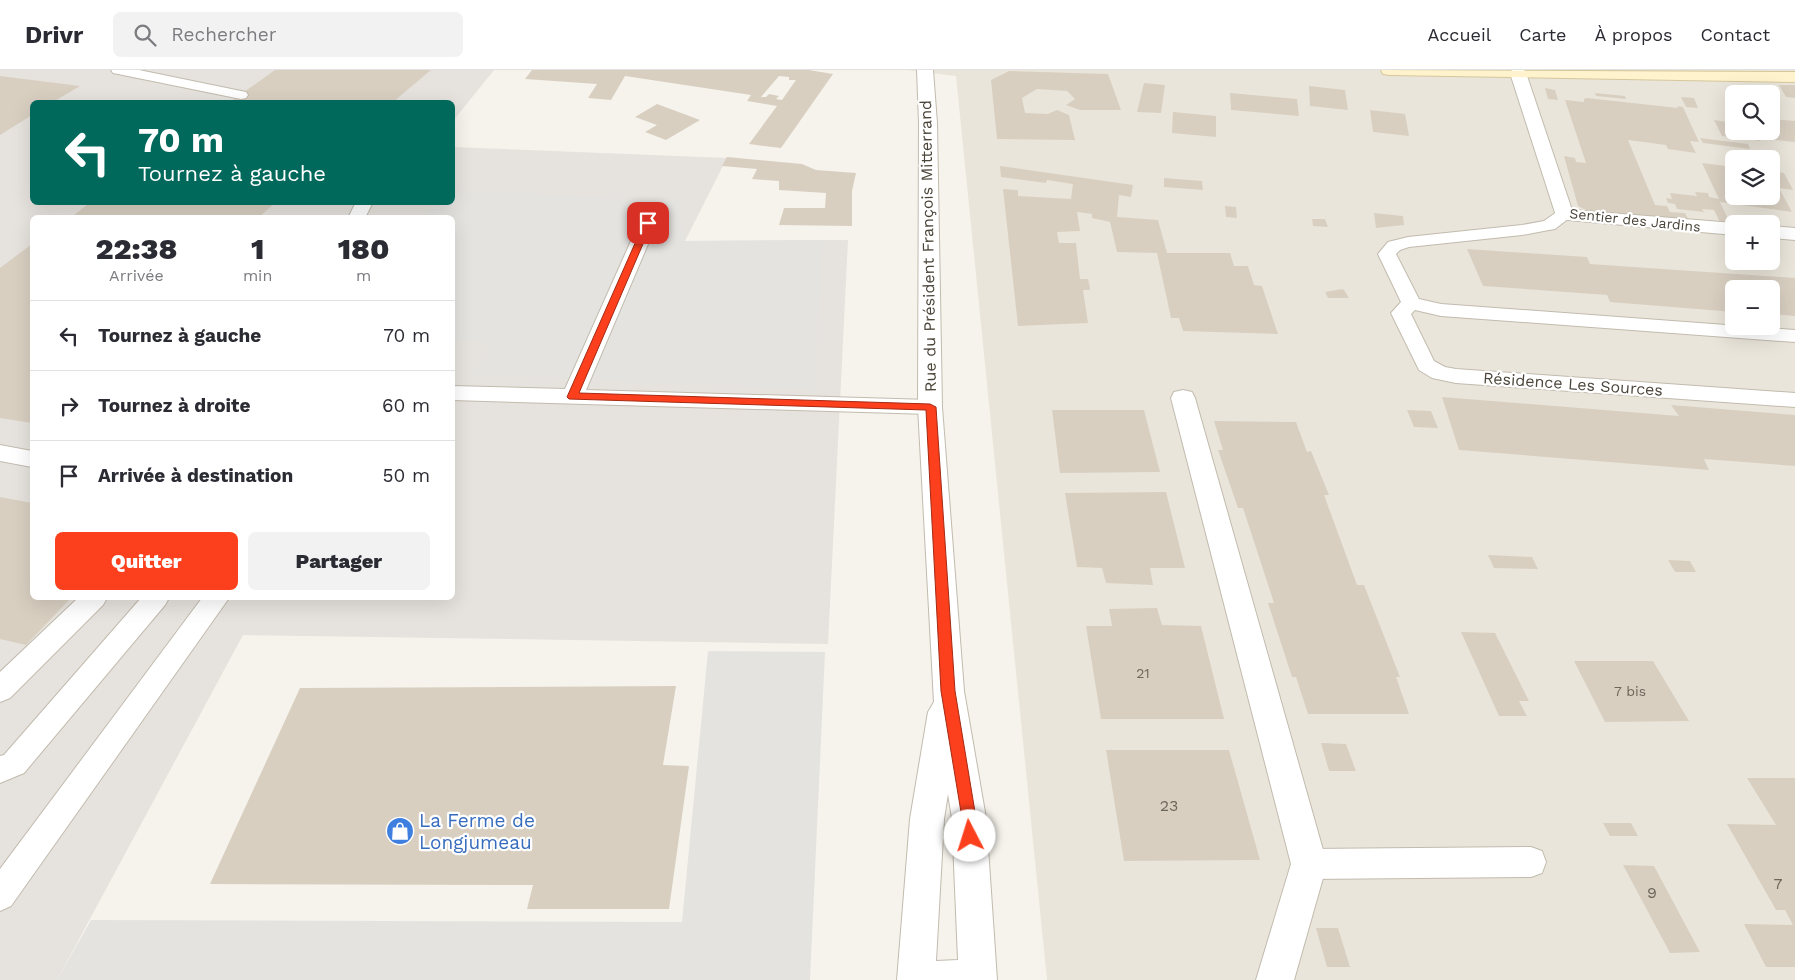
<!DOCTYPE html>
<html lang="fr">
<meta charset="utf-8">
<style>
:root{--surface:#fff;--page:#f2f2f3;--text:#2b2b33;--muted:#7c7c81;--line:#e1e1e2;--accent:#fc3f1d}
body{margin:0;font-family:"Work Sans",sans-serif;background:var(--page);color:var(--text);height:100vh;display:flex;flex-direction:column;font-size:19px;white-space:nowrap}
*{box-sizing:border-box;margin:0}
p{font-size:16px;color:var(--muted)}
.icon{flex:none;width:28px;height:28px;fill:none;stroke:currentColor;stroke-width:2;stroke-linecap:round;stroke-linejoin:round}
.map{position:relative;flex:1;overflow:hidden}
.details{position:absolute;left:30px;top:145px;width:425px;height:385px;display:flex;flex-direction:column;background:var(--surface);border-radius:8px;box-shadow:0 5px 20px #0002}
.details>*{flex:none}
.banner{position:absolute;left:30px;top:30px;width:425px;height:105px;border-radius:8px;box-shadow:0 5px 20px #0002;background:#00695c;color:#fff;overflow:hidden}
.tools{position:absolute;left:1725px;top:15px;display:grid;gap:10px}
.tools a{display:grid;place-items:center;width:55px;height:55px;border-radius:8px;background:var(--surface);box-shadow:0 5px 20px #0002;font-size:25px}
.pin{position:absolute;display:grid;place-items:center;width:42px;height:42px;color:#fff;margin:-21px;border-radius:10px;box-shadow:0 2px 8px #0006}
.me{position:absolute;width:55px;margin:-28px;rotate:355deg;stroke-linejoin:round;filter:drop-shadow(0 0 4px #0008)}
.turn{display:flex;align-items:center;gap:18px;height:105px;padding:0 25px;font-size:22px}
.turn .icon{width:65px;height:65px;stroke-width:2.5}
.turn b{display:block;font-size:35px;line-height:42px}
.eta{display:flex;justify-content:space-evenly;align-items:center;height:85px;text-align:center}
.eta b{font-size:30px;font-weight:800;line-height:35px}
.cta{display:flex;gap:10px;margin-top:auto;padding:10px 25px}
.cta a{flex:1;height:58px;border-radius:8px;background:var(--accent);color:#fff;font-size:20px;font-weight:800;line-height:58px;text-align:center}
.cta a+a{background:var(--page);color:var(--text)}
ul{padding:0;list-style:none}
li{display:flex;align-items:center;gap:15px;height:70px;padding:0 25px;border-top:1px solid var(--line)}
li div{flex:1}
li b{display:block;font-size:19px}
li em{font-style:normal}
header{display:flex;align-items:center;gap:30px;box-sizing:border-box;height:70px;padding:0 25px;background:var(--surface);border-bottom:1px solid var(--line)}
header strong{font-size:24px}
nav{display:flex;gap:28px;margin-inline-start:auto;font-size:18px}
.search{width:350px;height:45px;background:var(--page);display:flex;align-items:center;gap:12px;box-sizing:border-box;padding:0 18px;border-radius:8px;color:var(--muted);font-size:19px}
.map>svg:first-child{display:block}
.residential{fill:#eae5da;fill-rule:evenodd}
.industrial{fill:#e6e2dd;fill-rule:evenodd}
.parking{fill:#e5e3e0}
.building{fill:#d8cfc1;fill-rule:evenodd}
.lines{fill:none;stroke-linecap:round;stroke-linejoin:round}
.service-casing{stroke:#c2bbae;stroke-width:2}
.minor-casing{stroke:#c2bbae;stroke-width:2}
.tertiary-casing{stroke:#c2bbae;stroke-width:2}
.secondary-casing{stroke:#d6c79b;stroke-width:2}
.service{fill:#fff;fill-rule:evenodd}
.minor{fill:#fff;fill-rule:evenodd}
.tertiary{fill:#fff;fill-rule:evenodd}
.secondary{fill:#fff3cd;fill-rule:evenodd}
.route{fill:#fc3f1d;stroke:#a42913}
.labels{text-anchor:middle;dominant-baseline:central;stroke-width:4.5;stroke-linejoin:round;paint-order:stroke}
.far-street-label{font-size:14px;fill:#4b4439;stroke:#fff}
.number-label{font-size:14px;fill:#6e675b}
.street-label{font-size:16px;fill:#4b4439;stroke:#fff}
.near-number-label{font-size:16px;fill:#6e675b}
.near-shop-label{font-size:19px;fill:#366cbe;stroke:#fff;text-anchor:start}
</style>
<header>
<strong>Drivr</strong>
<div class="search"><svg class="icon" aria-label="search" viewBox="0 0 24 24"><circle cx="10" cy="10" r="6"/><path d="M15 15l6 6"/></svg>Rechercher</div>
<nav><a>Accueil</a><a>Carte</a><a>À propos</a><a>Contact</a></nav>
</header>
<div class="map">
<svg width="1795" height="910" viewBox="0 0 1795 910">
<rect width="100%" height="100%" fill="#f6f3ec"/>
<path class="residential" d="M906,0h889v910h-748l-91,-904zM1734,24h37v37h-37zM1734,89h37v37h-37zM1734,154h37v37h-37zM1734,219h37v37h-37z"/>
<path class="industrial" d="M0,0h494l-41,51 -1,-19h-420v100h420l1,-55 274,11 -42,83 163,-1 -20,404 -585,-9 -186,345h-57zM32,148h420v380h-420z"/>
<path class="parking" d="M453,120l225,11 7,40 137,-1 -6,144 -2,6 -341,-15 21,-32 -41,-4 -1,-121h-26l6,-15 20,-1z
M708,581l117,1 -15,328h-753l34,-60 591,2z"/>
<path class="building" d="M275,0h156l-38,32h-163z
M532,0h277l24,4 -52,74 -32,-4 28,-38 -30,-5 4,-6 -126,-19 -14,24 -23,-2 9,-14 -72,-5zM779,6l10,1v3h7l-14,20 -6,-1 3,-3 -10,-2 -3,3h-5z
M1009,1l99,3 13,36h-41l-14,-5 9,-6 -8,-8 -30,-2 -15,9 3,15 23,1 9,-4 12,5 6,25 -78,-1 -6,-59z
M0,6l80,10 -27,16h-21v13l-32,20z
M1144,13l21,2 -4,28 -24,-1z
M1779,15h16v13l-9,-1z
M1309,16l36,4 3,20 -38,-4z
M1545,18l10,2 3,10 -10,-1z
M1230,23l67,6 2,17 -68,-6z
M1595,23l30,3 1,3 -30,-3z
M1681,27l13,1 4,10 -12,-1z
M1587,28l91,10 -1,-2 6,1 16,35 -9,-1 6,12 -28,-4 -2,-4 -38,-5 27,65 12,1 3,6 15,1 4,8 -99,-9 -12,-6 -14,-50 11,2 1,4 10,1 -21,-63 19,2v-3z
M657,34l43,16 -34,20 -21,-8 12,-7 -22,-8z
M1370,40l35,4 4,22 -36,-4z
M1173,42l43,4v21l-44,-4z
M1774,49l21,2v21l-29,-3 -4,-8h9v-4l8,1z
M1714,50l20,3v8h21l5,10 -38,-5z
M1700,68l48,6 2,5 -47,-6z
M727,87l75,7 14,6 40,3 -4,18v35l-73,-1 5,-17h41l1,-15 -47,-3v-9l-27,-2 5,-10 -35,-3z
M1702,93l32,4v29h37v-25l13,2 9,17 -14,-2 13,24 -72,-10 11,23 -10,-1 -7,-14 -12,-1 2,3 -27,-3 -2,-5 -7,-1 -2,-5 6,1 -2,-6 27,3 -2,-4 13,1 1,4 10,2z
M1000,96l133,19 -2,12 -12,-2 -2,22 41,3 9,33h63l4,13h14l6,19 8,1 16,48 -95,-3 -4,-13h-8l-14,-65 -40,-1 -7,-30 -18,-4v-4l-15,-2 3,19 -23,1 2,11h17l4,36h8l2,9v2h-7l5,33 -70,3 -15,-137 15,1v6l53,3 2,-15 -26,-4 -1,3 -45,-6z
M1164,108l38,3 1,9 -39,-3z
M91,132h185l-18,16h-188z
M1225,136l11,1 1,11 -11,-1z
M1374,143l29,3 1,9 -28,3z
M1312,149h13l3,8 -15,-1z
M32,174v179l-32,-5v-150z
M1467,179l120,8 3,7 205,14v38l-24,-2v-25h-37v23l-124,-10 -3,-7 -124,-9z
M1342,219l2,1 5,8h-21l-3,-6z
M1442,327l237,19 -8,-11 124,10v51l-91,-7 5,11 -250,-20z
M1052,340h92l16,62 -100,1z
M1407,340l24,1 7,17 -24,-1z
M1214,351l82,1 11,30 4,-1 18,44h-5l33,90h7l36,92h-4l13,37h-101l-12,-37h-4l-24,-74h6l-31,-95h-5l-20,-58h5z
M1166,422l19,76h-35l3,17 -47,-2 -4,-15 -25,-1 -12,-74z
M0,427l32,6v95h39l-45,47 -26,-6z
M1488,485l44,2 6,12 -44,-1z
M1668,490l22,1 6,11h-21z
M1157,538l5,17 39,1 23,93h-123l-15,-93h26l-3,-17z
M1461,562l34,1 34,68h-10l8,15h-28z
M1574,591h79l36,60 -84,1z
M676,616l-13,79 26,1 -20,143h-142l6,-24 -323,-1 90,-196z
M1321,673l25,1 10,27h-27z
M1106,680h123l31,110 -136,1z
M1747,708h48v189h-29l-22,-43 49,1 -8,-15h-9l-49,-86 49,1z
M1603,753h28l7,13h-28z
M1623,795l31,1 46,86 -30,1z
M1316,858h22l12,39h-23z"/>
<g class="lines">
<g class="service-casing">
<path id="service" d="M111,0h28l102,21 5,1 2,3 -2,3 -5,1 -123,-25 -5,-1z
M356,132h17l-8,16h-17z
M1564,140l6,1 3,4 -18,14 -6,1 -27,5 -113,12 -9,3 -4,4 23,45 22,5 354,26v12l-354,-26 -26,-6 -4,4 23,47 11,6 11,2 339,24v14l-339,-24 -24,-5 -13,-8 -28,-57 10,-11 -23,-48 10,-12 20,-5 114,-12 22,-4 14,-10z
M648,148l6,1 3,4 -71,167 344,10 8,2 3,5 -3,5 -8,2 -478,-14v-14l113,3 74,-166 3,-4z
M0,375l32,6v16l-32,-6z
M78,528h29l-4,7 -93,93 -10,4v-30z
M141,528h28l-4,7 -141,168 -24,10v-27l4,-1z
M202,528h27l-218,308 -11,5v-42z
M1531,777l11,4 4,11 -4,11 -11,4 -222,2 -11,-4 -4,-11 4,-11 11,-4z"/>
</g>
<g class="minor-casing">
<path id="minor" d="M1512,0h12l2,3 46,137 162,13 4,1h-4v11l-177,-16 -47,-146z
M1771,156l24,2v12l-24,-2z
M1183,320l9,2 3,6 132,466 -33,116h-38l35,-116 -120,-466 3,-6z"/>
</g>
<g class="tertiary-casing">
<path id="tertiary" d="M917,0h16l4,53 5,284 22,284 22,127 11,162h-100l13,-161 18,-107 6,-10 -16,-295 1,-284zM948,724l4,24 6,142 -22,1 8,-142z"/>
</g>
<g class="secondary-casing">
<path id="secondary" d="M1381,0l414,2v10l-406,-7 -6,-1z"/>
</g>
<use href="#service" class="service"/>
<use href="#minor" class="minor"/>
<use href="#tertiary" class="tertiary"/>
<use href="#secondary" class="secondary"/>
</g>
<path class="route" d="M648,150l4,3 -73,170 351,11 6,3 19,284 21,127 1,18 -2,5 -5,2 -5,-2 -3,-23 -21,-127 -15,-281 -357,-11 -2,-2 77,-174z"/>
<defs>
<g id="shop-disc" transform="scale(1.4375)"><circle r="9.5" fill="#3f7fe0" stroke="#fff"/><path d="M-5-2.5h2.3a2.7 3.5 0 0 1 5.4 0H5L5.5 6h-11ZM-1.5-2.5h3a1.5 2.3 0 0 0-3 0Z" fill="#fff"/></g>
</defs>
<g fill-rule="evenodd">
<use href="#shop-disc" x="400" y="761"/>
</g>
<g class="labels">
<g class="far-street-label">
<text transform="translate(1635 150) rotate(6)">Sentier des Jardins</text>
</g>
<g class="number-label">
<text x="1143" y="603">21</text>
<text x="1630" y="621">7 bis</text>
</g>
<g class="street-label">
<text transform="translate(928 176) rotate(-91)">Rue du Président François Mitterrand</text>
<text transform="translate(1573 314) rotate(4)">Résidence Les Sources</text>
</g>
<g class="near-number-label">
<text x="1169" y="735">23</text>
<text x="1778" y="813">7</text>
<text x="1652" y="822">9</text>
</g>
<g class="near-shop-label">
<text x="419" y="750">La Ferme de<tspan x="419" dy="22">Longjumeau</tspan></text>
</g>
</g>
</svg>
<div class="tools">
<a><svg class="icon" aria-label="search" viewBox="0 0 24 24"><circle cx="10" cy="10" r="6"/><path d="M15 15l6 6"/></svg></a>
<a><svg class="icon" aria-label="layers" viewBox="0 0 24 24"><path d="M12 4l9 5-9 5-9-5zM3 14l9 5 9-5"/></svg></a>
<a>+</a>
<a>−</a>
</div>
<div class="pin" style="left:648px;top:153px;background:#d93025"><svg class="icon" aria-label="arrive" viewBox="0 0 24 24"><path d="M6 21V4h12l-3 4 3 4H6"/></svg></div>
<svg class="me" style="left:970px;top:766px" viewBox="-20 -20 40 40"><circle r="19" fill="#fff"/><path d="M0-13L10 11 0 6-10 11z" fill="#fc3f1d"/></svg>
<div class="banner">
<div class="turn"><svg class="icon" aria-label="left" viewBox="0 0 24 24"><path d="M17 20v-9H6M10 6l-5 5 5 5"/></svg><div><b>70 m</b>Tournez à gauche</div></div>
</div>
<section class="details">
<div class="eta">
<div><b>22:38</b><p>Arrivée</p></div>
<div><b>1</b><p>min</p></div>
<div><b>180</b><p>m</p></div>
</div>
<ul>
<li><svg class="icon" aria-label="left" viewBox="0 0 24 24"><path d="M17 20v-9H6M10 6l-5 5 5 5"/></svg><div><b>Tournez à gauche</b></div><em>70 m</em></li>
<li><svg class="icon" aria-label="right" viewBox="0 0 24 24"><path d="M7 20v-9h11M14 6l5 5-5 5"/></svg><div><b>Tournez à droite</b></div><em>60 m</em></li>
<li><svg class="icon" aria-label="arrive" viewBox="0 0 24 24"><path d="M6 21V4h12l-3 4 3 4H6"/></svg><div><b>Arrivée à destination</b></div><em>50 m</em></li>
</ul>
<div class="cta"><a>Quitter</a><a>Partager</a></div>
</section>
</div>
